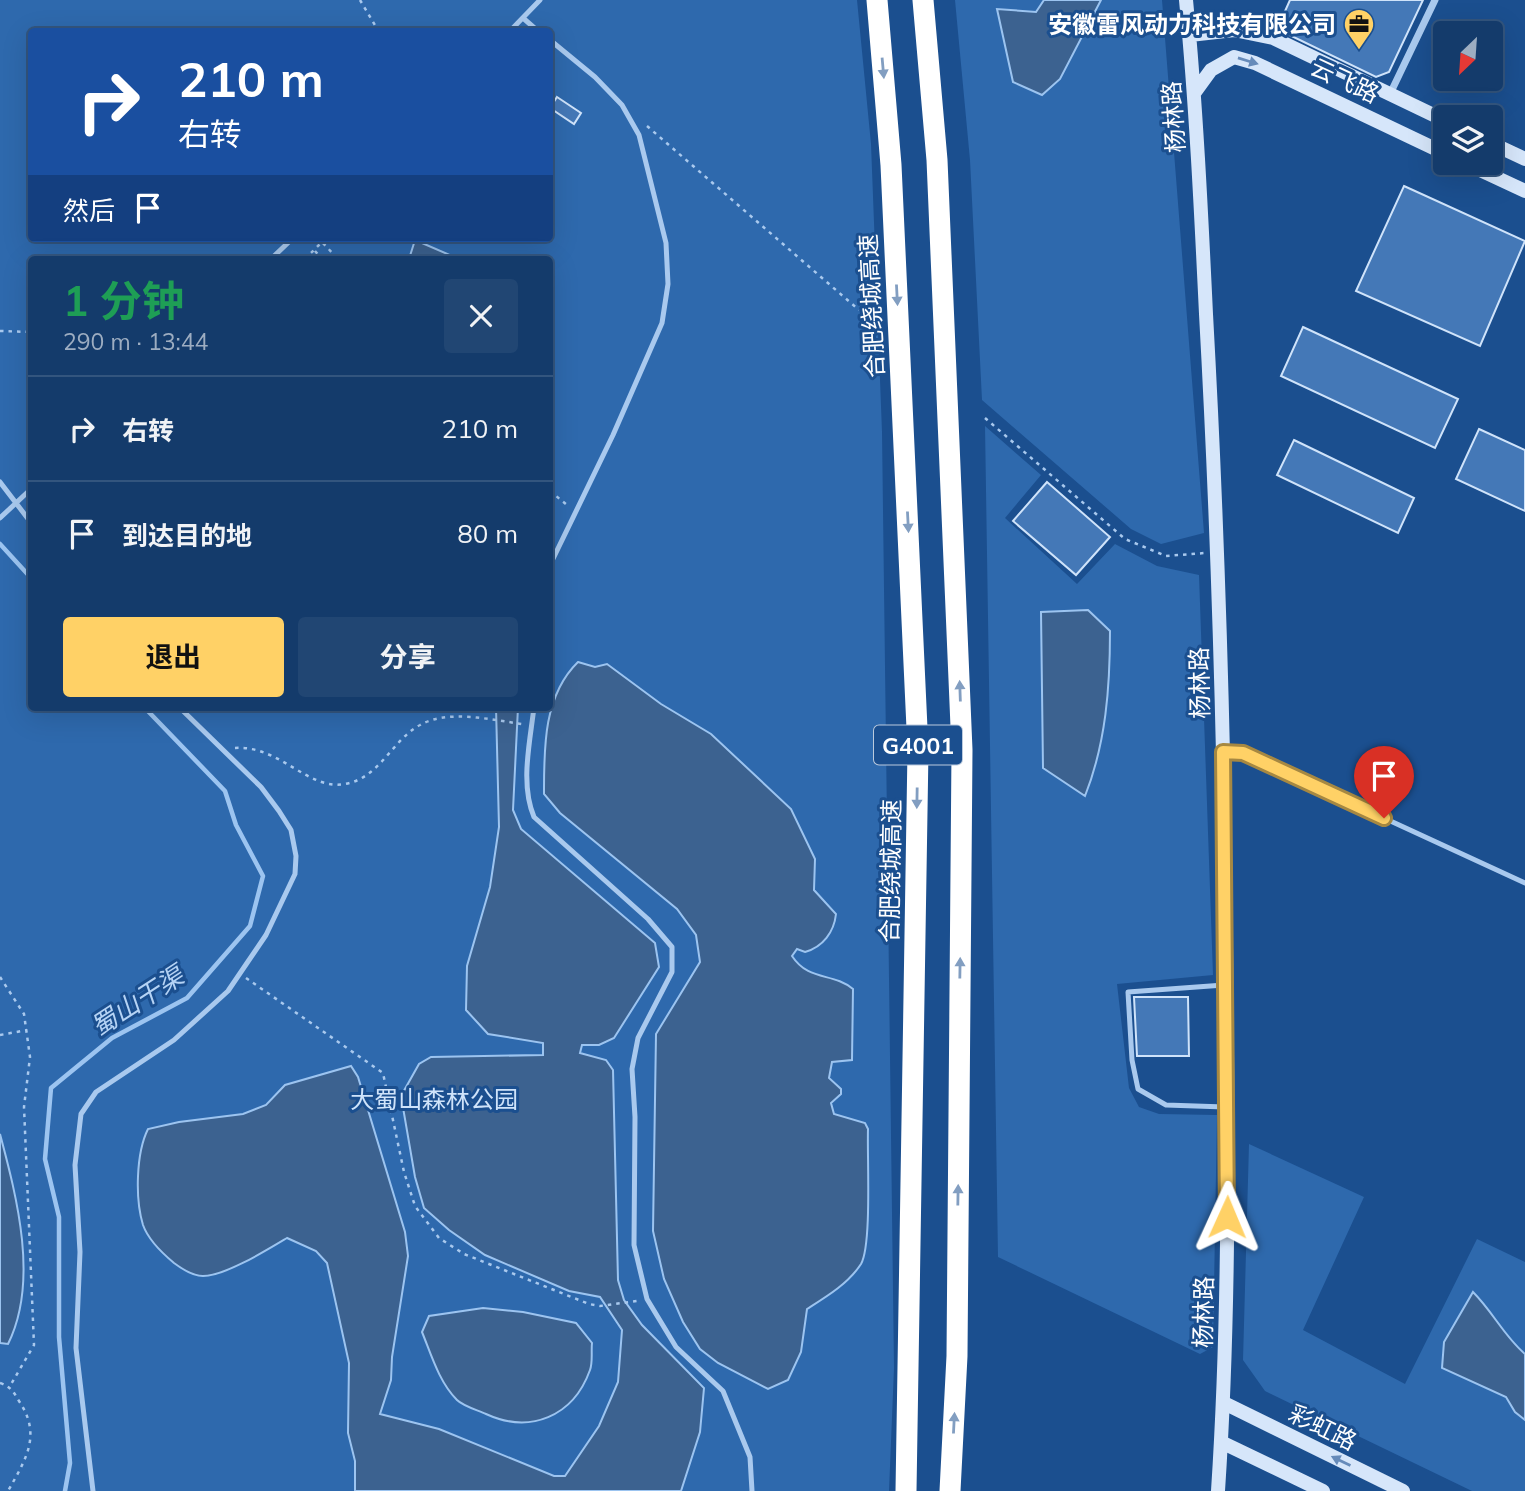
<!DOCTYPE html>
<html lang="zh">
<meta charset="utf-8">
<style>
:root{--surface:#143b6b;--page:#214673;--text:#f1f3f6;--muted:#9dadc1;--line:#33557e;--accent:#ffd166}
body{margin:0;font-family:Mulish,"Noto Sans SC",sans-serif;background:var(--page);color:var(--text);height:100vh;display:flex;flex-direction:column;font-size:26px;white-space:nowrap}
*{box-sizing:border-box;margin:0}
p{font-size:23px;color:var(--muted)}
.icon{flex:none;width:38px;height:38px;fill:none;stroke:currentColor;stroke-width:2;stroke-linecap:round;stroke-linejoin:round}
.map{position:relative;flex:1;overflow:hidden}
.drawer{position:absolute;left:28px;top:256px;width:525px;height:455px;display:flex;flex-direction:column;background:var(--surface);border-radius:7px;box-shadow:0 7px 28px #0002,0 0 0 2px var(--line)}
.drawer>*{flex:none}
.guide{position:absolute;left:28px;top:28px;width:525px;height:214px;border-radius:7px;box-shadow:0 7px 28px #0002,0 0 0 2px var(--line);background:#1a4fa0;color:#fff;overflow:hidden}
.needle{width:46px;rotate:205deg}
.fabs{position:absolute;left:1433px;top:21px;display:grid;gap:14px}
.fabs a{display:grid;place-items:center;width:70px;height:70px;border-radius:7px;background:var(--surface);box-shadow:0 7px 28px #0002,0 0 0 2px var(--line);font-size:35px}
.pin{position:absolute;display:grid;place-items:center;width:60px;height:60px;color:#fff;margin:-72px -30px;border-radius:50% 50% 50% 0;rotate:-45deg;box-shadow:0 0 7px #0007}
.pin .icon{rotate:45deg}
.me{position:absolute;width:77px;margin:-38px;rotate:1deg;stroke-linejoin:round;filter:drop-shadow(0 0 5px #0008)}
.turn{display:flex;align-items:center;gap:24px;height:147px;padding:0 35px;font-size:32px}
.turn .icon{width:91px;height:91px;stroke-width:2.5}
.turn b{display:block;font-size:49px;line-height:60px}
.then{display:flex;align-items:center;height:66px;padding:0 35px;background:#0003;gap:14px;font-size:26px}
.round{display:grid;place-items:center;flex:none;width:74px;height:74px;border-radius:7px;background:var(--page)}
.overview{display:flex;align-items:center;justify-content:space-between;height:119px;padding:0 35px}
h1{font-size:42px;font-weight:700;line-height:52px;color:#1e9e55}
.primary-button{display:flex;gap:14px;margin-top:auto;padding:14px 35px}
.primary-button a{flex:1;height:80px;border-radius:7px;background:var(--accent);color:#111;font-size:28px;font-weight:700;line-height:80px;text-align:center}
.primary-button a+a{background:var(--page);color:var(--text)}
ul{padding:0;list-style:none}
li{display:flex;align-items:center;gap:21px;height:105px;padding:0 35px;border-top:2px solid var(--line)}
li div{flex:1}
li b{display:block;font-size:26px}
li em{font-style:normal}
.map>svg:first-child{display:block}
.green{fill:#2e69ad;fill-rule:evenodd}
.water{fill:#3c6290;stroke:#9cc4f0;stroke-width:2}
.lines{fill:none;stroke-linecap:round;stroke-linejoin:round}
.stream{stroke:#9cc4f0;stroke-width:4.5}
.building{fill:#4478b7;stroke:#cfe3fa;stroke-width:2}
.path{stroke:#a9c9ee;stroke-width:2.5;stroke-dasharray:3.5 5;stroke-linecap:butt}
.lane{stroke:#a9c9ee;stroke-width:5}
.street{stroke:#a9c9ee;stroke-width:7}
.secondary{stroke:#d6e6fa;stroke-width:14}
.highway{stroke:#fff;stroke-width:21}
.oneway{fill:#668bba}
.oneway2{fill:#829ec1}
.route-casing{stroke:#a68842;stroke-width:18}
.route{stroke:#ffd166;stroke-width:12}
.labels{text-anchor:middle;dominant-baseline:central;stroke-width:6;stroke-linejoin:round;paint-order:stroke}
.shield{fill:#1b4f8f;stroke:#bbcadd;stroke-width:2}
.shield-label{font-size:23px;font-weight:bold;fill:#fff}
.poi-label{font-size:24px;font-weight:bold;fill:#fff;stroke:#1b4f8f;text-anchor:end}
.street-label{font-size:24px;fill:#fff;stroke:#1b4f8f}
.park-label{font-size:24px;fill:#cfe3fa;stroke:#1b4f8f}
.water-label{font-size:26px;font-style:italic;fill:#b5d3f5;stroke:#1b4f8f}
</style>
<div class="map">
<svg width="1525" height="1491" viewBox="0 0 1525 1491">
<rect width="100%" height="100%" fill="#1b4f8f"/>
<path class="green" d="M0,0h857l14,144 11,288 12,936 -5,123h-889zM32,32h518v206h-518zM32,259h518v448h-518z
M955,0h207l42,533 -43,11 -30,-15 -149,-129 -12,-240z
M985,426l56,49 -36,43 72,66 38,-40 42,22 42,9 14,400 -96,9 12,104 10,19 20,7 58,1 -4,232 -13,7 -202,-97z
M1249,1144l115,53 -61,133 102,54 72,-145 48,23v229h-53l-207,-100 -22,-31z"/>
<path class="water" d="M1044,0h57l-41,79 -18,16 -29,-13 -16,-73 39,3z
M415,240l44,19h-50z
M1088,610l22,21c0,56 -4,112 -25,165l-42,-28 -2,-156z
M578,662l17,5 12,-3 54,40 50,30 80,75 24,50 -1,31 22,24c-2,18 -13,33 -31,38l-8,-3 -5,7c17,26 41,16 61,33l-1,71 -20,2 -3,16 12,11v5l-10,9 3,11 31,9 3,6c-1,26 4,116 -7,135 -13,20 -35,33 -54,45l-6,43 -13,28 -20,9 -50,-26 -18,-14 -17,-27 -19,-43 -11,-48 3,-197 44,-72 -4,-27 -19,-26 -117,-96 -16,-19c0,-45 -1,-98 34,-132z
M496,707h22l-5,103 8,19 134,114 4,24 -45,71 -15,7h-17l-2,8 26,7 7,10 5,210 6,20 18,25 62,63 -4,44 -19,59h-326v-30l-7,-28 1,-70 -22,-100 -11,-12 -29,-13c-20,12 -62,38 -84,38 -11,0 -21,-7 -29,-13 -12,-10 -26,-24 -31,-38 -8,-26 -7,-72 5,-96l31,-7 64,-8 23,-9 19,-20 66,-19 7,11 47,155 3,24 -16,101 -1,23 -11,34 59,15 115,47h11l34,-50 19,-44 4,-52 -22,-33 -31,-6 -84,-36 -36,-25 -25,-22 -9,-31 -14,-81 18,-32 12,-7 112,-2v-12l-55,-9 -22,-24 1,-44 23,-79 9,-60z
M0,1134c17,64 39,148 8,210l-8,-1z
M1473,1292c20,20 31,44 52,62v66l-10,-8 -9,-15 -64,-29 2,-26z
M483,1308l40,4 53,11 16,20c-1,8 1,19 -2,27 -17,47 -60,64 -104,44 -9,-4 -23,-8 -29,-14 -18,-18 -26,-46 -35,-68l7,-16z"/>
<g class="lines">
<path class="stream" d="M0,544l32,35
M65,1491l5,-28 -11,-126v-120l-14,-58 6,-71 61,-50 75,-40 63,-72 13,-50 -27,-51 -11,-34 -81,-84"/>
</g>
<path class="building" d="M1290,0h133l-34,72 -13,5 -99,-48z
M557,97l24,16 -7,11 -24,-16z
M1404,186l121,55 -45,105 -124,-55z
M1303,327l155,72 -23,49 -154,-72z
M1479,429l46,21v61l-69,-32z
M1294,440l120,58 -16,35 -121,-58z
M1047,482l63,55 -34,38 -63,-54z
M1134,997h54l1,59h-52z"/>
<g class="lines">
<path class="path" d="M360,0l19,32
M647,126l212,184
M315,251l7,8
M305,259l17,-17 16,17
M0,331l32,1
M985,418l140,121 41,17 39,-3
M550,491l17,14
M235,748c45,-3 73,43 110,36 35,-6 47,-44 75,-59 28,-16 72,-5 102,-1
M0,977l24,37 6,43 -6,50 10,238 -24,41
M246,978l137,95 21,99 11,34 24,32 25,16 125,50 11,2 37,-5
M0,1035l27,-5
M0,1383c11,4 13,8 19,18 23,34 7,58 -11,90"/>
<path class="lane" d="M523,18l16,14
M509,32l31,-32
M550,40l45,37 27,28 17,30 27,108 2,41 -6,39 -49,112 -63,130
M271,259l22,-21
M0,482l32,42
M0,518l32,-30
M534,707c-4,35 -14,77 0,110l114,102 24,28v25l-34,66 -6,31 3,48 -1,128 13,54 29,48 47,44 27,66 2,34
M1224,752l19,1 282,130
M1224,985l-96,7 4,68 6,29 28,16 59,2
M93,1491l-17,-143 4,-96 -5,-87 6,-51 15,-22 78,-52 54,-49 38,-56 29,-61 1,-18 -5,-26 -12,-19 -18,-24 -82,-80"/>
<path class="street" d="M1390,94l45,-94"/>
<path class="secondary" d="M1186,0c10,105 15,209 20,314 10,180 16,360 19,540 2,212 7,425 -7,637
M1190,35l44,-5 39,8 173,83
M1195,92l16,-22 23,-13 21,6 191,91
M1491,143l34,16
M1465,163l60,28
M1224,1403l179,88
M1221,1442l102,49"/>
<path class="highway" d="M877,0l14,165 27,585 -12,741
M923,0l14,160 25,590 -5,606 -7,135"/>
</g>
<defs><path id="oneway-solid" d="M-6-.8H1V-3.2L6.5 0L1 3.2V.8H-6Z" transform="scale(1.75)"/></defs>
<g class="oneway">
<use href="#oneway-solid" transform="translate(1248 61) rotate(17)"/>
<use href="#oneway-solid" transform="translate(1341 1461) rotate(-154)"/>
</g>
<g class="oneway2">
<use href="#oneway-solid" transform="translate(883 68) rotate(85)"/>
<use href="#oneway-solid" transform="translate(897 295) rotate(87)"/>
<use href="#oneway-solid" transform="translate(908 522) rotate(87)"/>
<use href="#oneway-solid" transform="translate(960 691) rotate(-92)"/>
<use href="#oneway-solid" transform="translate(917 798) rotate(91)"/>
<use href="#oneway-solid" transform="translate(960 968) rotate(-89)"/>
<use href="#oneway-solid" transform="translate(958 1195) rotate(-89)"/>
<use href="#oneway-solid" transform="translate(954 1423) rotate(-87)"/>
</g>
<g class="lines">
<g class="route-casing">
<path id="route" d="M1227,1217l-4,-465 20,1 141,65"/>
</g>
<use href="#route" class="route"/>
</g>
<defs>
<g id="office-pin" transform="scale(1.575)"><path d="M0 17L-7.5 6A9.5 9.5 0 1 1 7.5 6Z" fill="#ffd166" stroke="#1b4f8f"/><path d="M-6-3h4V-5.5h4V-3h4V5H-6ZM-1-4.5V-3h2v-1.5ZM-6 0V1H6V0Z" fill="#111"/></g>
</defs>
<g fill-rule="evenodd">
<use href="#office-pin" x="1359" y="24"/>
</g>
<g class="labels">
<rect class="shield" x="874" y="725.5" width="88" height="39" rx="5"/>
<g class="shield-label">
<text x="918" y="745">G4001</text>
</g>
<g class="poi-label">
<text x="1336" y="24">安徽雷风动力科技有限公司</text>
</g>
<g class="street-label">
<text transform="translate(1345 80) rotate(25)">云飞路</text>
<text transform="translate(1173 117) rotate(-94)">杨林路</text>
<text transform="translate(871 306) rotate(-93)">合肥绕城高速</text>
<text transform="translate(1199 683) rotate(-91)">杨林路</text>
<text transform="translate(890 871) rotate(-89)">合肥绕城高速</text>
<text transform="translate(1203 1312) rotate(-89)">杨林路</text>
<text transform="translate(1323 1427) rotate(26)">彩虹路</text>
</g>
<g class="park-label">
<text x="434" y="1099">大蜀山森林公园</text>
</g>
<g class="water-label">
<text transform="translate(137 1001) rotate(-33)">蜀山干渠</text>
</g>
</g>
</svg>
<div class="fabs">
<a><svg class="needle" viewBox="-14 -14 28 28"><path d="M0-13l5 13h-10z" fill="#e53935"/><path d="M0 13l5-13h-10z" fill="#9dadc1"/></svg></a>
<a><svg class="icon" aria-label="layers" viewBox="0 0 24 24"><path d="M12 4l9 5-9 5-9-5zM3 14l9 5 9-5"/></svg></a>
</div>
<div class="pin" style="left:1384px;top:818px;background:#d93025"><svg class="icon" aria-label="arrive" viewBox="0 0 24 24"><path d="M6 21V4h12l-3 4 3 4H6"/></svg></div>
<svg class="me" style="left:1227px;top:1217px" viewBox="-20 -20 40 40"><path d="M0-17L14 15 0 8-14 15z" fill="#ffd166" stroke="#fff" stroke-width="4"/></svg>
<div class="guide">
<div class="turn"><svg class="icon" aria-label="right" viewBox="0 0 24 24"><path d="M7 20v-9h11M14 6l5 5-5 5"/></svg><div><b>210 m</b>右转</div></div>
<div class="then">然后<svg class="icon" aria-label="arrive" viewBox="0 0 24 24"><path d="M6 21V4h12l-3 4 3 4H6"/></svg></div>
</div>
<section class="drawer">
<div class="overview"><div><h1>1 分钟</h1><p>290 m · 13:44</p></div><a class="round"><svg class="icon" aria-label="close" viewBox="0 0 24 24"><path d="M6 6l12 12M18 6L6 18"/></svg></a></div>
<ul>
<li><svg class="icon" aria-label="right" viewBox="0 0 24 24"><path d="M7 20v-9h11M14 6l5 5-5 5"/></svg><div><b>右转</b></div><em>210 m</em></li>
<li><svg class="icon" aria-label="arrive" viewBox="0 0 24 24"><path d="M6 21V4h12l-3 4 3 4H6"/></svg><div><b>到达目的地</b></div><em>80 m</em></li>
</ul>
<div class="primary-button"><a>退出</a><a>分享</a></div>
</section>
</div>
